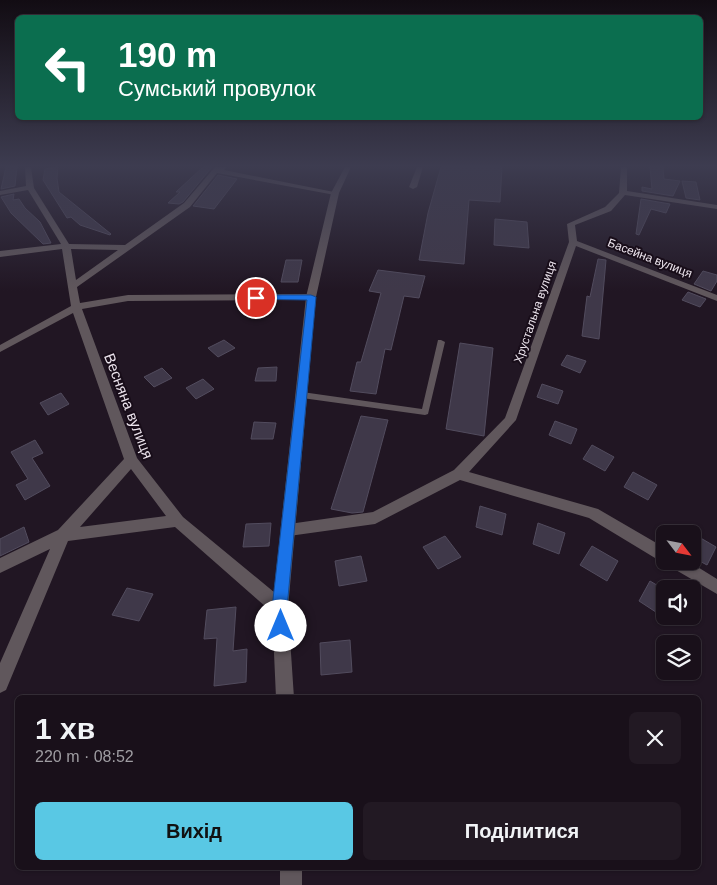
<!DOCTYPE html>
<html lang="uk">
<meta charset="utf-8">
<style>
:root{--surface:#19101a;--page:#221923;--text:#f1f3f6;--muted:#9f9da2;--line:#373039;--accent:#59c8e4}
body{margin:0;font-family:Arial,sans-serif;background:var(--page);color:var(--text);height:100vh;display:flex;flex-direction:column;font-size:19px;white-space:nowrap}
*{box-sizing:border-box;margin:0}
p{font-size:16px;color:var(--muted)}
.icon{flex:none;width:28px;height:28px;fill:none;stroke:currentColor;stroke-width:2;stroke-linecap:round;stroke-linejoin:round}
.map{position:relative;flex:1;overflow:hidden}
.side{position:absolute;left:15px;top:695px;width:686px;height:175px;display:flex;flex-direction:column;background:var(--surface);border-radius:8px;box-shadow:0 1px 4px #0004,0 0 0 1px var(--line)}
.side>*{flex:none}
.top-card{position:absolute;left:15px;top:15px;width:688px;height:105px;border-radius:8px;box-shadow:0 1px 4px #0004,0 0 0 1px var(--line);background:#0b6e4f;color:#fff;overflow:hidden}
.needle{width:32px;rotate:122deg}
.fabs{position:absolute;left:656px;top:525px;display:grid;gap:10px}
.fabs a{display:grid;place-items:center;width:45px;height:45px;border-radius:8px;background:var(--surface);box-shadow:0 1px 4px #0004,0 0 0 1px var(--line);font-size:25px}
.pin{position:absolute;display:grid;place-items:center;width:42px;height:42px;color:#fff;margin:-21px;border:2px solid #fff;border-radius:50%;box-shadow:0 1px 5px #0007}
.me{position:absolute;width:55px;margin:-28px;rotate:0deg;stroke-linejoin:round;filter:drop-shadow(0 0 4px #0008)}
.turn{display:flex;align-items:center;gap:18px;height:105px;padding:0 20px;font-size:22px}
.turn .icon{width:65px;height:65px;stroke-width:2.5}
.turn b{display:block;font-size:35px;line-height:42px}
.round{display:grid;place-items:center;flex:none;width:52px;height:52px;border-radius:8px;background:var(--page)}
.summary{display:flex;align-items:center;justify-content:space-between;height:85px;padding:0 20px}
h1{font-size:30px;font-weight:700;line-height:38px}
.action{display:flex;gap:10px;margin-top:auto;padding:10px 20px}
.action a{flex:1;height:58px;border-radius:8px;background:var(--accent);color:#111;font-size:20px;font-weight:700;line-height:58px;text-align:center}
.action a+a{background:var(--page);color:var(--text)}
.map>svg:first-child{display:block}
.building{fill:#3f3849;stroke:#524c5e}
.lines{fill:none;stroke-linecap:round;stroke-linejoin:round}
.service{fill:#60575c;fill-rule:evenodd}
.minor{fill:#60575c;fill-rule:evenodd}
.tertiary{fill:#60575c;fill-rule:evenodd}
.route{fill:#1a73e8;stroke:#114b97}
.labels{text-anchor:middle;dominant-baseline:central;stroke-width:4;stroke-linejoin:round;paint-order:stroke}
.far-street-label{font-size:12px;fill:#ece4ed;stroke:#180d19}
.street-label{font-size:15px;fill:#ece4ed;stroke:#180d19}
</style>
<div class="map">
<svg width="717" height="885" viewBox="0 0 717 885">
<rect width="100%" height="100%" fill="#211623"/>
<path class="building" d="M6,167h11l-2,19 -14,3z
M58,167l-1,11 2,14 52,42 -1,1 -30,-10 -9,-8 -4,1 -24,-38 2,-11z
M203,167h9l-29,35 -4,2 -11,-1 12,-11h-4z
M441,167h61l-2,35 -31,-2 -5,64 -45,-4 9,-47z
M650,167h13l1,12 16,2 -7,15 -31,-5v-4l10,2z
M218,175l19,4 -23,30 -21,-3z
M682,181l14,1 4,18 -14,-2z
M14,194l-1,6 6,-1 6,9 15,14 11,21 -8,1 -32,-31 -10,-16z
M641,199l29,5 -4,9 -15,-4 -12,26 -3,-1z
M495,219l32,3 2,26 -35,-3z
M598,259l8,1 -7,79 -17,-3 5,-40 3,1z
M286,260h16l-4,22h-17z
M378,270l47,6 -6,22 -15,-2 -13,54 -6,-1 -9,45 -26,-3 7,-29h4l20,-69 -12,-2z
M703,271l14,4v6l-6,10 -17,-7z
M688,292l18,7 -6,8 -18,-7z
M224,340l11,8 -17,9 -10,-9z
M460,343l33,5 -9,88 -38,-7z
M567,355l19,6 -6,12 -19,-8z
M277,367l-1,14h-21l3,-13z
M162,368l10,10 -18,9 -10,-10z
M203,379l11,10 -18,10 -10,-11z
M542,384l21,7 -5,13 -21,-7z
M61,393l8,11 -21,11 -8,-12z
M361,416l27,4 -25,92 -11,1 -21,-4z
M555,421l22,8 -6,15 -22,-9z
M254,422l22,1 -3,16h-22z
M35,440l8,13 -11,5 18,28 -25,14 -9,-15 12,-6 -17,-27z
M592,445l22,12 -9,14 -22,-12z
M633,472l24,13 -9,15 -24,-13z
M480,506l26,8 -4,21 -26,-8z
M271,523l-2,23 -26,1 3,-23z
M538,523l27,10 -6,21 -26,-10z
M24,527l5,15 -29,14v-17z
M692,533l24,14 -9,18 -15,-8z
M445,536l16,21 -23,12 -15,-22z
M592,546l26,15 -11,20 -27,-16z
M361,556l6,25 -28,5 -4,-25z
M650,581l15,9v28l-26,-17z
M127,588l26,6 -14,27 -27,-6z
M236,607l-3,44 14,-2 -1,33 -32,4 3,-48 -13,1 3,-29z
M350,640l2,32 -31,3 -1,-32z"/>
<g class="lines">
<path class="service" d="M438,340h3l4,2 -17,72 -3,1 -123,-17 -4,-3 4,-3 120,17z"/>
<path class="minor" d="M25,167h6l3,21 35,56 56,1 59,-42 31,-36h12l-3,3 115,23 -4,2 -118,-22 -27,34 -113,80 3,16 48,-8 183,-1 5,3 -5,3 -183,1 -46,8 55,149 46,59 103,85 2,6 -2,6 -6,2 -6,-2 -99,-87 -107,14 -62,149 -6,3v-30l50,-114 -50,24v-15l58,-28 66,-71 -51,-146 -73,39v-7l71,-39 -9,-57 -62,8v-6l61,-7 -33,-54 -28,5v-4l26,-5zM71,249l47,1 -42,30zM131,469l35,47 -86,11z
M417,167h6l-6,20 -4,2 -4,-2z
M621,167h6v24l90,14v4l-92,-14 -14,16 -36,14 2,16 140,54v6l-141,-55 -60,174 -47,52 129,37 67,39v13h23l29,18v15l-48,-28 -2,-4 -7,-1 -71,-43 -129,-38 -85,44 -86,12 -5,-2 -2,-4 2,-4 5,-2 84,-12 81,-42 51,-52 64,-176 -2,-18 38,-17 14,-14z"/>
<path class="tertiary" d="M345,167h6l-12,26 -23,104 -28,311 6,90h-18l-4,-90 34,-311 25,-104z
M280,868h22v17h-22z"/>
</g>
<linearGradient id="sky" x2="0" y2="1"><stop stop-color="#120c13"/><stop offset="0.57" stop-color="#3d3c50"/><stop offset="1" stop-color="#3d3c50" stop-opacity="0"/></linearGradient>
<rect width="717" height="291" fill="url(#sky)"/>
<path class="route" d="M256,295h55l5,2 -29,311 1,18 -2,5 -5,3 -6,-3 -3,-23 35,-308 -54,-1v-3z"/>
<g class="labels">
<g class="far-street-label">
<text transform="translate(650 258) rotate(21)">Басейна вулиця</text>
<text transform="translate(535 312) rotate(-71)">Хрустальна вулиця</text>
</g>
<g class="street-label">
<text transform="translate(129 406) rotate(69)">Весняна вулиця</text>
</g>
</g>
</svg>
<div class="fabs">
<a><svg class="needle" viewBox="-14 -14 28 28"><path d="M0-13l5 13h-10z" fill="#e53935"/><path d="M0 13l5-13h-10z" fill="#9f9da2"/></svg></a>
<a><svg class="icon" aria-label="sound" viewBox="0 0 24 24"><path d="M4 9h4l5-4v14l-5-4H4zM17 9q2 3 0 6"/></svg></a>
<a><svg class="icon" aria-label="layers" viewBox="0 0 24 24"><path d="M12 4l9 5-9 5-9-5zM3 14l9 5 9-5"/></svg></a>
</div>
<div class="pin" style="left:256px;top:298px;background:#d93025"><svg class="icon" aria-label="arrive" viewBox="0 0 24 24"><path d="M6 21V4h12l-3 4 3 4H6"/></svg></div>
<svg class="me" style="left:281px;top:626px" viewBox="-20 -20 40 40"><circle r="19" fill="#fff"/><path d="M0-13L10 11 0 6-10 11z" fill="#1a73e8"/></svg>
<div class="top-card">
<div class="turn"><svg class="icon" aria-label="left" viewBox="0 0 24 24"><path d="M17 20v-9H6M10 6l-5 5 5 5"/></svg><div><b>190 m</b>Сумський провулок</div></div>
</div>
<section class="side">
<div class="summary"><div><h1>1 хв</h1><p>220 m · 08:52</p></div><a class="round"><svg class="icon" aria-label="close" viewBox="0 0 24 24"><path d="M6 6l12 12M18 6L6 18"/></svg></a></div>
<div class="action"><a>Вихід</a><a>Поділитися</a></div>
</section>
</div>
